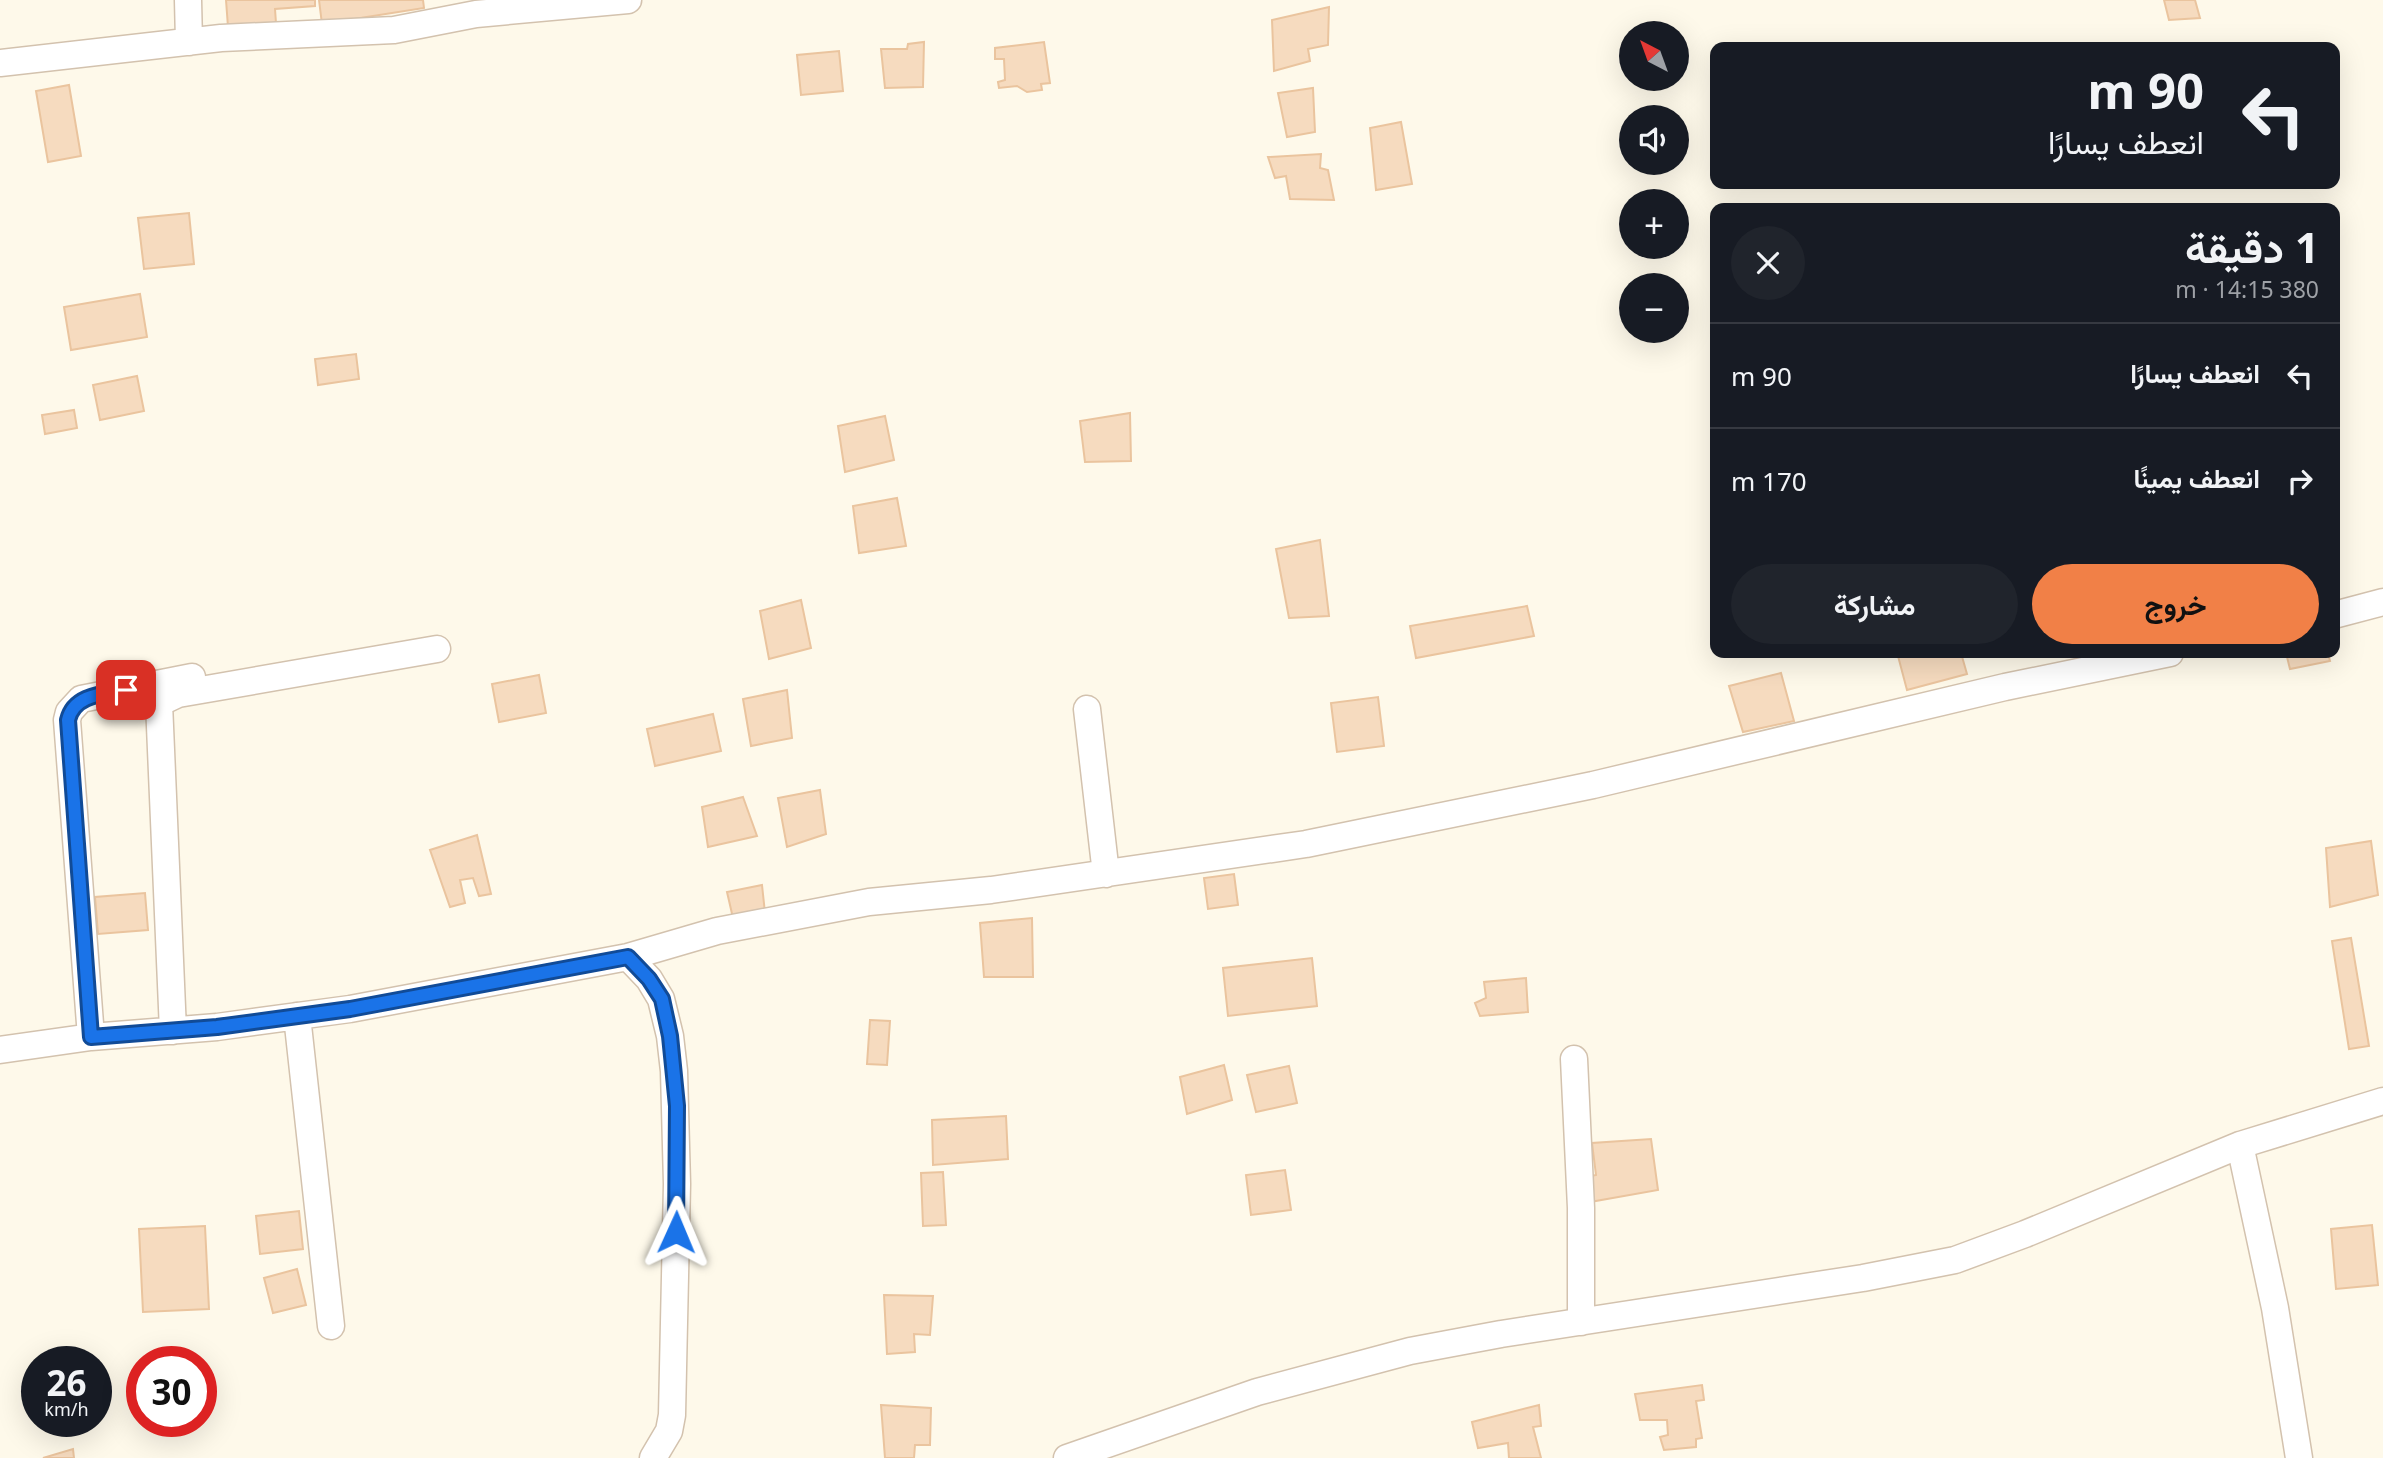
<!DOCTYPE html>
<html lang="ar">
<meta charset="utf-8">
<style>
:root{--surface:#171b24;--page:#20242c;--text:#f1f3f6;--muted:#9ea1a6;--line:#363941;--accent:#f18047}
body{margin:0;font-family:"Noto Sans",Vazirmatn,sans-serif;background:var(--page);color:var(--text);direction:rtl;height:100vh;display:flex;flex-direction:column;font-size:26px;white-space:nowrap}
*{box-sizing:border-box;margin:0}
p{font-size:23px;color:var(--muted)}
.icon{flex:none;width:38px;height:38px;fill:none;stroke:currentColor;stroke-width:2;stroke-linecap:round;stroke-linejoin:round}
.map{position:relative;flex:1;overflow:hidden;direction:ltr}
.details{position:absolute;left:1710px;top:203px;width:630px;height:455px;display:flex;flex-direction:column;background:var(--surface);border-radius:14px;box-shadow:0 7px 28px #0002;direction:rtl}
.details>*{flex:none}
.guide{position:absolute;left:1710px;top:42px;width:630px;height:147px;border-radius:14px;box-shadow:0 7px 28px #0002;direction:rtl;background:#171b24;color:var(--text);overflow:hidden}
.needle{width:46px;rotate:319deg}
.tools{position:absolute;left:1619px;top:21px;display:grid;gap:14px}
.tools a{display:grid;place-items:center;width:70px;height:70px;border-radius:50%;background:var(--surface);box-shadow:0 7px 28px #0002;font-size:35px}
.speed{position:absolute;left:21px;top:1346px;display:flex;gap:14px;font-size:35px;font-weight:700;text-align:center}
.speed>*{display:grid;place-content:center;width:91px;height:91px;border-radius:50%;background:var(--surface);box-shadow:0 7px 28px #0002;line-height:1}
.speed small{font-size:18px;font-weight:400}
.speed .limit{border:10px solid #d22;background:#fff;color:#111}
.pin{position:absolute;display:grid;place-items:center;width:60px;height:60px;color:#fff;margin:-30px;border-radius:14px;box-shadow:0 4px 10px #0006}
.me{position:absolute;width:77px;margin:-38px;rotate:1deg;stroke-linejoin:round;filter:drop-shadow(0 0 5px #0008)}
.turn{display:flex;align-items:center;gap:24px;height:147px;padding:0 21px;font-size:32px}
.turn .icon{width:91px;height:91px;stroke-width:2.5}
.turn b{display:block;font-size:49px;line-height:60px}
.round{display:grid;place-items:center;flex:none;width:74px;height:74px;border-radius:37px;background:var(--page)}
.head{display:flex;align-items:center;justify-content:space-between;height:119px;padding:0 21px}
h1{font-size:42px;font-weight:700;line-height:52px}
.button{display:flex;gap:14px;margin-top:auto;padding:14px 21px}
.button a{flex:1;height:80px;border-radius:42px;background:var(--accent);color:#111;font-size:28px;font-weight:700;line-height:80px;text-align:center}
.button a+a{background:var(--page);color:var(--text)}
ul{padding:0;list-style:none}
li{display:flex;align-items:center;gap:21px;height:105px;padding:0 21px;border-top:2px solid var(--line)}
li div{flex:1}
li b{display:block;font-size:26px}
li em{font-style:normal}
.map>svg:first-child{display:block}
.building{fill:#f6dbbf;stroke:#eac49e;stroke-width:2}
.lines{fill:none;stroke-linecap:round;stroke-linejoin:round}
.minor-casing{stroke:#d3c2ae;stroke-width:29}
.minor{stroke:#fff;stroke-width:26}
.route-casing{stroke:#114b97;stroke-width:18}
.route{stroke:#1a73e8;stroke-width:12}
</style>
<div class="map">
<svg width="2383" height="1458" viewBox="0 0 2383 1458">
<rect width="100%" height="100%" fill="#fef9ea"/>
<path class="building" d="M226,0h89v6l-40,3 1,14 -48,4z
M319,0h104l1,8 -102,16z
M2164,0h31l5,18 -31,2z
M1329,7l-1,38 -20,4 2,12 -36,10 -2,-51z
M924,42l-1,45 -38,1 -4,-39h26l1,-5z
M1044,42l6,41 -9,1 1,6 -15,2 -10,-6 -18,2 -1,-6 7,-2 -1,-21h-9v-11z
M839,51l4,40 -42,4 -4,-40z
M69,85l12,71 -33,6 -12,-71z
M1313,88l2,44 -28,5 -9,-44z
M1401,122l11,62 -36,6 -6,-62z
M1321,154l-1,14 8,2 6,30 -44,-1 -4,-23 -11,2 -7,-21z
M189,213l5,51 -50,5 -6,-51z
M140,294l7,43 -76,13 -7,-43z
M356,354l3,25 -41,6 -3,-26z
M137,376l7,35 -44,9 -7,-35z
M74,410l3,18 -32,6 -3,-19z
M1130,413l1,48 -46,1 -5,-41z
M885,416l9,44 -49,12 -7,-46z
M897,498l9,48 -47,7 -6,-47z
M1320,540l9,76 -40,2 -13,-69z
M801,600l10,48 -42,11 -9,-48z
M1527,606l7,30 -118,22 -6,-32z
M1909,653h52l6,21 -60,16 -9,-34z
M2286,653h42l2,8 -40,8z
M1781,673l13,48 -51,11 -14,-46z
M539,675l7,38 -47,9 -7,-38z
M787,690l5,48 -41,8 -8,-47z
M1378,697l6,49 -47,6 -6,-49z
M713,714l8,37 -66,15 -8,-37z
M820,790l6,44 -39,13 -9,-49z
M743,797l14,39 -49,11 -6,-40z
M477,835l14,59 -12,2 -6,-18 -13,2 5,23 -15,4 -20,-57z
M2371,841l7,54 -48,12 -4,-59z
M1234,874l4,31 -30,4 -4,-31z
M762,885l3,28 -32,5 -6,-26z
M145,893l3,37 -50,4 -3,-37z
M1032,918l1,59h-49l-4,-54z
M2351,938l18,108 -20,3 -17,-108z
M1312,958l5,48 -89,10 -5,-48z
M1526,978l2,34 -48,4 -5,-13 11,-5 -2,-16z
M870,1020l20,1 -3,44 -20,-1z
M1224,1065l8,35 -45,14 -7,-37z
M1289,1066l8,37 -41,9 -9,-37z
M1006,1116l2,43 -75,6 -1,-45z
M1651,1139l7,51 -68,12 -3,-25 9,-2 -4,-32z
M1285,1170l6,40 -40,5 -5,-40z
M943,1172l3,53 -23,1 -2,-53z
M299,1211l4,38 -43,5 -4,-38z
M2372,1225l6,60 -42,4 -5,-60z
M205,1226l4,83 -66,3 -4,-83z
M297,1269l9,36 -33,8 -9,-35z
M884,1295l49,1 -3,39 -16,-1 1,18 -28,2z
M1702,1385l2,15 -8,1 6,37 -6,1v8l-32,3 -4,-13 8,-2 -1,-15h-27l-5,-26z
M881,1405l50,3 -1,37h-15l-1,13h-29z
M1539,1405l2,21 -8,1 8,31h-32l-1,-15 -30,5 -6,-26z
M73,1449l1,9h-31z"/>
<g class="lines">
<g class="minor-casing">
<path id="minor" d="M188,0l1,42
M0,63l221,-25 173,-8 82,-16 152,-14
M2334,615l49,-13
M1087,709l19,165
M628,957l21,22 12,20 9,37 4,35 3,113 -5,231 -3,16 -16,27
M297,1016l34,310
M173,1031l-14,-328 19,-9 259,-45
M91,1037l-24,-317 2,-8 12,-13 111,-22
M0,1050l91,-13 126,-10 133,-18 278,-52 89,-26 152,-29 122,-12 315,-46 287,-59 412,-98 165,-34
M1574,1059l7,149v114
M2240,1145l35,163 24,150
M1067,1458l190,-66 153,-41 91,-17 362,-56 92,-18 70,-26 215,-89 143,-44"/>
</g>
<use href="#minor" class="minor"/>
</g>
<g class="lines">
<g class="route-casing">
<path id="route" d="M126,690c-22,4 -52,4 -58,30l23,317 126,-10 133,-18 278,-52 21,22 13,20 8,37 7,70 -1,126"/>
</g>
<use href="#route" class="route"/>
</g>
</svg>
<div class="tools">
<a><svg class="needle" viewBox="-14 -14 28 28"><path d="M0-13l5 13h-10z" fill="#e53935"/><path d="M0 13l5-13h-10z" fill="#9ea1a6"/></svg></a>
<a><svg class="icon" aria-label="sound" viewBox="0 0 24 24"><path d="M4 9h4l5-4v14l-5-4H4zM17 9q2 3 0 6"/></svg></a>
<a>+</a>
<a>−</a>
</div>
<div class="speed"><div>26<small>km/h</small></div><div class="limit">30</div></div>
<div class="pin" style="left:126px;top:690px;background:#d93025"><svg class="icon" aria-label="arrive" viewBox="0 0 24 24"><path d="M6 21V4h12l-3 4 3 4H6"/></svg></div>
<svg class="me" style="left:676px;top:1232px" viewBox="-20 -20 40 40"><path d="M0-17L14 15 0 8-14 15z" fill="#1a73e8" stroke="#fff" stroke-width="4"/></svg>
<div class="guide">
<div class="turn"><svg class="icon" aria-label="left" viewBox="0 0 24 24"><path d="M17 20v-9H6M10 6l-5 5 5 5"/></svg><div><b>90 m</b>انعطف يسارًا</div></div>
</div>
<section class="details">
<div class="head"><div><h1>1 دقيقة</h1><p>380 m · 14:15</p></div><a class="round"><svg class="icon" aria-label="close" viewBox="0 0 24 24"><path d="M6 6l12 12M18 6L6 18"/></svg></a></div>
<ul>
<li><svg class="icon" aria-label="left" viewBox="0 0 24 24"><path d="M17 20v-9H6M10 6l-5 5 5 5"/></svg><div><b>انعطف يسارًا</b></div><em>90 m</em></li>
<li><svg class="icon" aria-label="right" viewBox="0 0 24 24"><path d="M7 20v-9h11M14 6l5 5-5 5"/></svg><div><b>انعطف يمينًا</b></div><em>170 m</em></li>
</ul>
<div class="button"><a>خروج</a><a>مشاركة</a></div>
</section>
</div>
